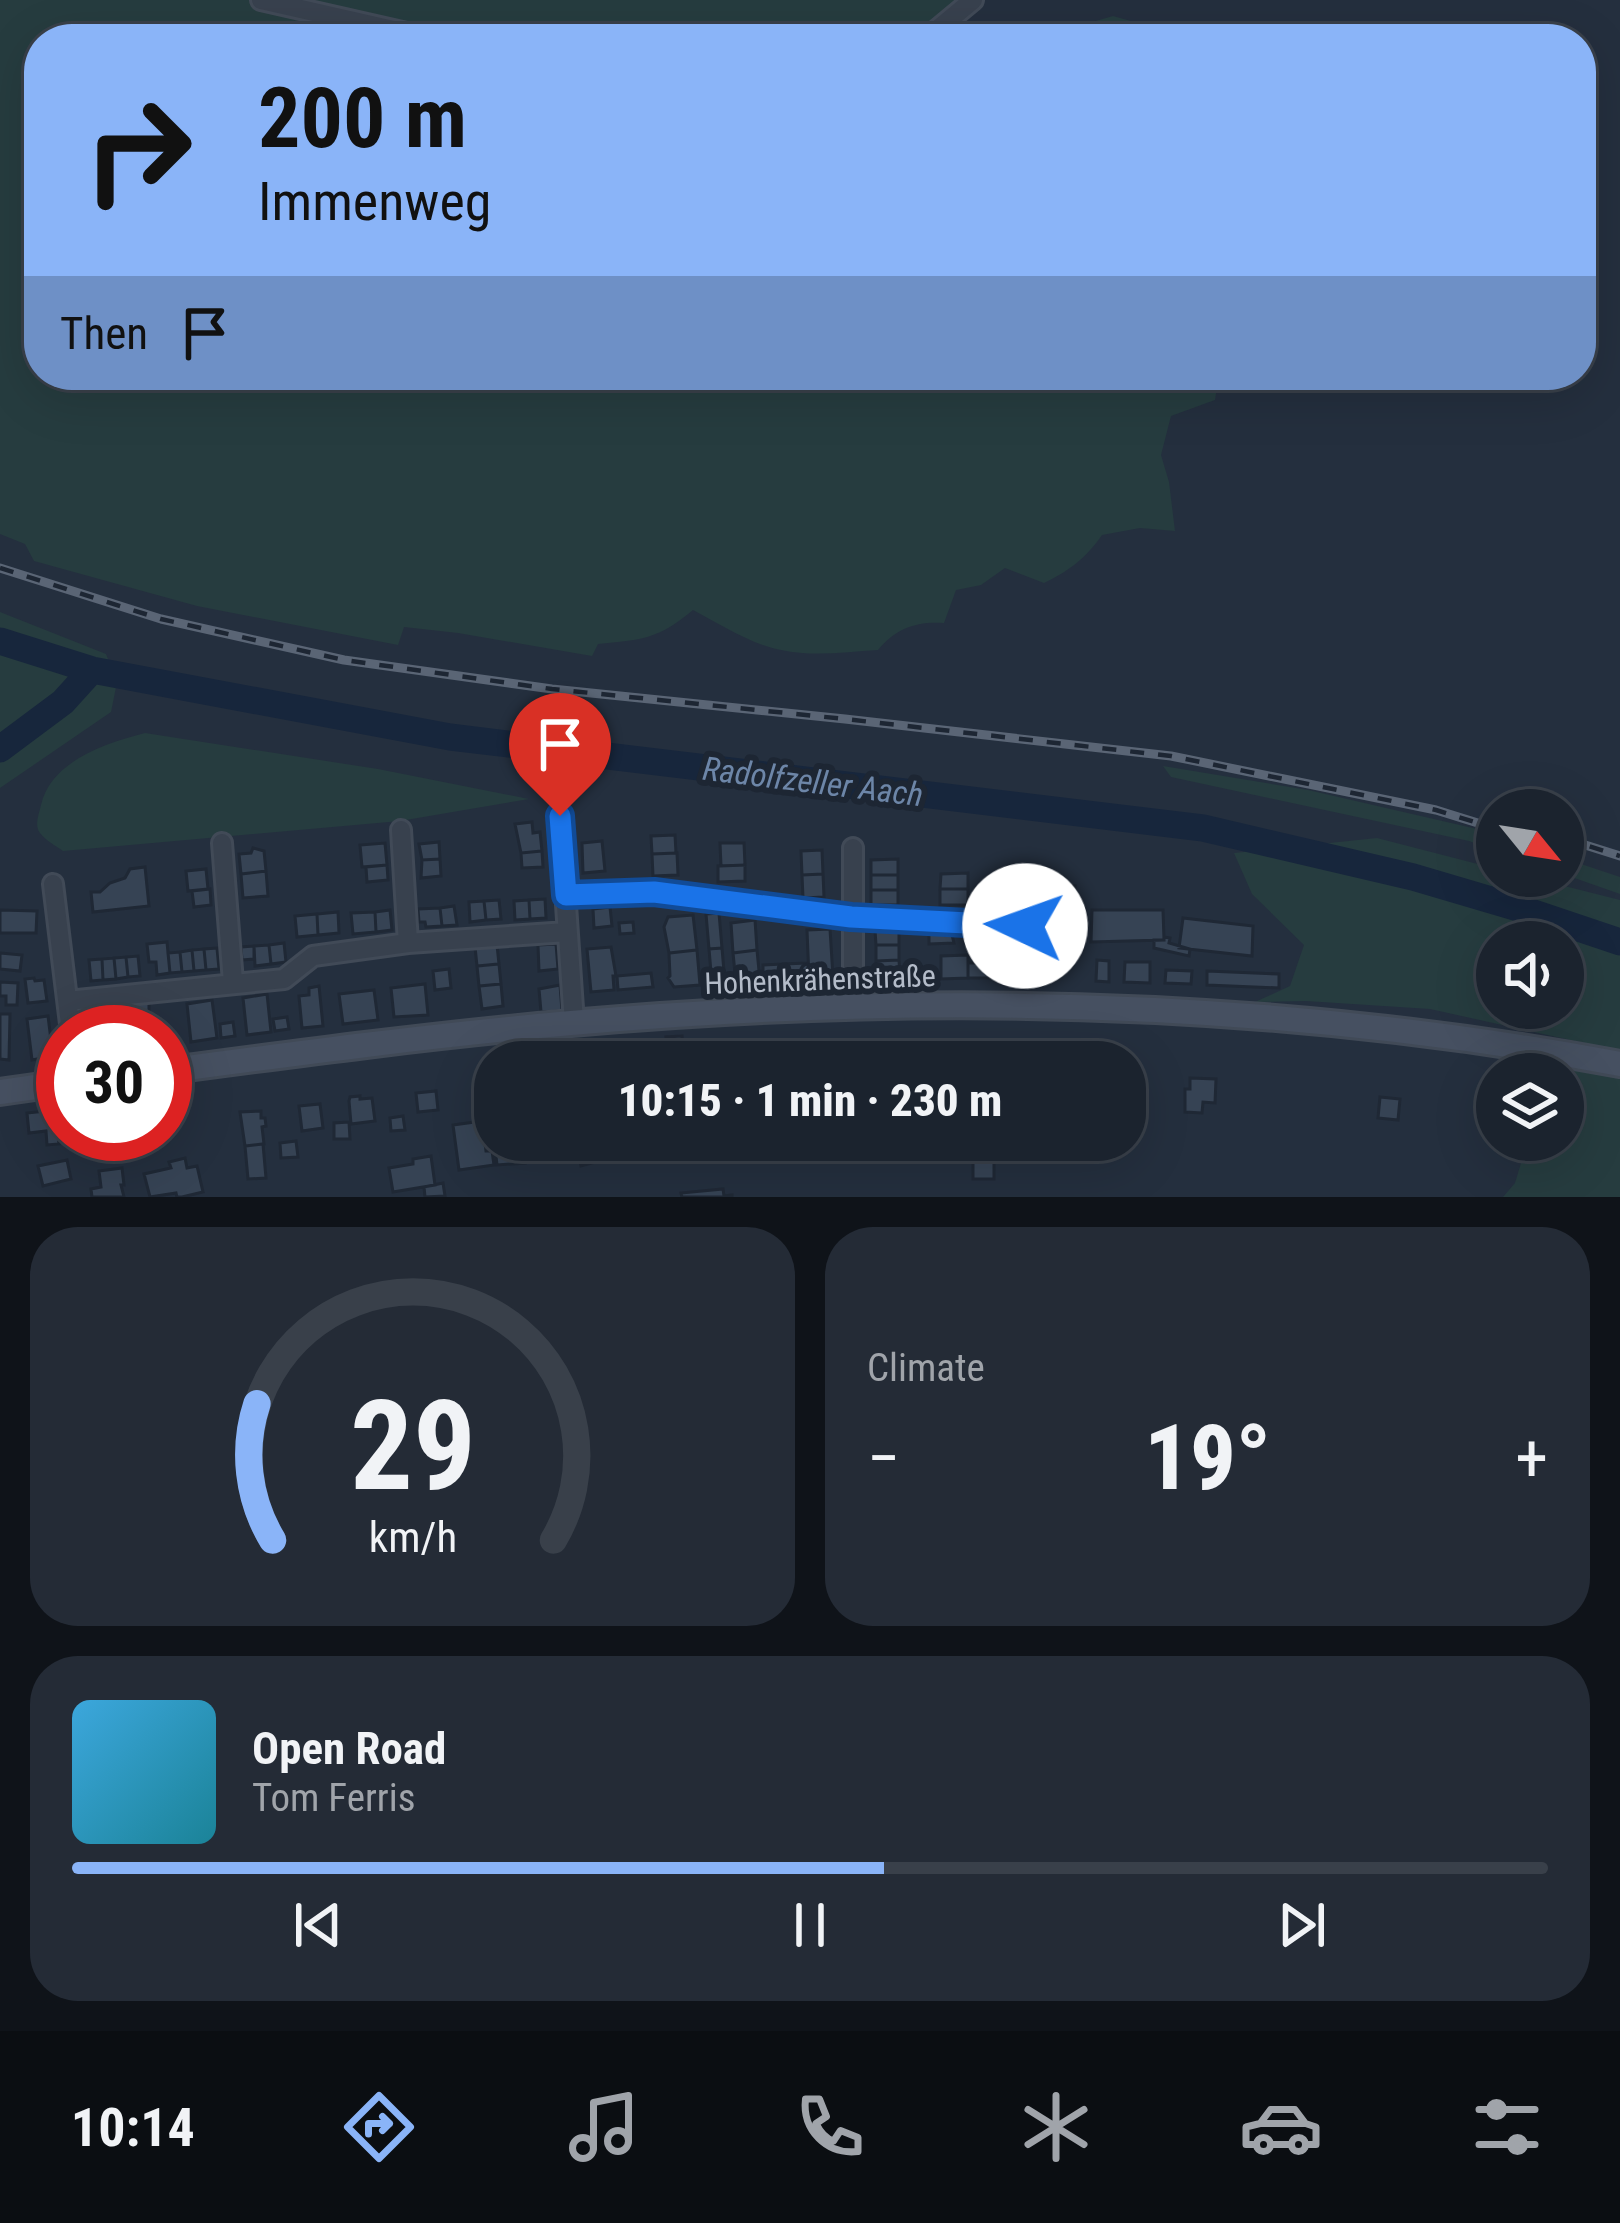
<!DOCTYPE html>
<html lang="en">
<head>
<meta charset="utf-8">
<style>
  :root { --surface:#1b232e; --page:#242b36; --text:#f1f3f6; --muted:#a0a4aa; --line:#39404a; --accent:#8ab4f8 }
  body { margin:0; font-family:"Roboto Condensed",sans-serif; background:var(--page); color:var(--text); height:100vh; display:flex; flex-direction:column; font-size:45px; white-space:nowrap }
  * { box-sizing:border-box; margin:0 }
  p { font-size:39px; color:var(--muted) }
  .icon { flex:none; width:66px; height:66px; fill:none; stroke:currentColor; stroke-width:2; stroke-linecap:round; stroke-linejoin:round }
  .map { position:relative; height:1197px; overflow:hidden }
  .details { display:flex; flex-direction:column; gap:30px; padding:30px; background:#0f1319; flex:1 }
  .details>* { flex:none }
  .banner { position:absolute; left:24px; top:24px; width:1572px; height:366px; border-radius:48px; box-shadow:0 12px 48px #0002,0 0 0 3px var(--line); background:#8ab4f8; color:#111; overflow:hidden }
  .needle { width:78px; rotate:120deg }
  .fabs { position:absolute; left:1476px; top:789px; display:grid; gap:24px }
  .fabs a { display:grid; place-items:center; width:108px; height:108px; border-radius:50%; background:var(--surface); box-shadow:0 12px 48px #0002,0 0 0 3px var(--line); font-size:60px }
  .speed { position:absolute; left:36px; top:1005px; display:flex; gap:24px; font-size:60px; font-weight:700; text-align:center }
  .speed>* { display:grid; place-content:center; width:156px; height:156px; border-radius:50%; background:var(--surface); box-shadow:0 12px 48px #0002,0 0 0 3px var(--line); line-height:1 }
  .speed .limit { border:18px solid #d22; background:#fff; color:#111 }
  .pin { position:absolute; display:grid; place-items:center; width:102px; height:102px; color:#fff; margin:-123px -51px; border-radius:50% 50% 50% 0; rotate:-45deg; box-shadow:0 0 12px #0007 }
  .pin .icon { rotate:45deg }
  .me { position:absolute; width:132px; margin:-66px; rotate:273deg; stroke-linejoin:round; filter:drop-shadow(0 0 9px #0008) }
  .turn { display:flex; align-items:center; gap:42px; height:252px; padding:0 36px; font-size:54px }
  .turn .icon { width:156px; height:156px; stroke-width:2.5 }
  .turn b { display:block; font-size:84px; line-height:102px }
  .then { display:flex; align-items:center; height:114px; padding:0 36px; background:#0003; gap:24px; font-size:45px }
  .big { font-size:90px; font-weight:800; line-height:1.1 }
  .details .widget { flex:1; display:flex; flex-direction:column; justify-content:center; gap:18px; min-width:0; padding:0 42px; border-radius:48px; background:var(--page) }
  .details .dial { align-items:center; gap:0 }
  .dial svg { height:312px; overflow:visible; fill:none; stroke:var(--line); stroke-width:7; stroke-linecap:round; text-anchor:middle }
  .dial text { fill:var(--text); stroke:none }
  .song { display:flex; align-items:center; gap:36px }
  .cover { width:144px; height:144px; border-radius:18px; background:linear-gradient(135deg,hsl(200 70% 55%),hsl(190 70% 35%)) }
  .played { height:12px; border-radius:6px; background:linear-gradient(90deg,var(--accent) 55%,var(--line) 55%) }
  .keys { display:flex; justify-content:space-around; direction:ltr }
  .heat { display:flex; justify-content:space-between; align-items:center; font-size:66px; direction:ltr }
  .details .tiles { flex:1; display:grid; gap:30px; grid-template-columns:1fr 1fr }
  .widget:last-child { grid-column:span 2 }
  .trip { position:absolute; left:474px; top:1041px; width:672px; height:120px; border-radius:48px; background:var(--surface); box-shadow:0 12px 48px #0002,0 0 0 3px var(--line); font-weight:800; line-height:120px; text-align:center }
  .dock { display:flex; height:192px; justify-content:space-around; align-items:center; background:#0b0e12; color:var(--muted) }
  .dock .icon { width:84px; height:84px }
  .dock .current { color:var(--accent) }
  .dock b { font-size:54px; color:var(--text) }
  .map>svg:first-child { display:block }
  .green { fill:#263c3f; fill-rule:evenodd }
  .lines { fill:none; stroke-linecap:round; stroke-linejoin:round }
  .river { stroke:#17263c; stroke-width:27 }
  .building { fill:#364354; stroke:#1f2835; stroke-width:3 }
  .street-casing { stroke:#414a57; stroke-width:24 }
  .secondary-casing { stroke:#414a57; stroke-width:30 }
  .street { stroke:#38414e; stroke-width:18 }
  .secondary { stroke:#465061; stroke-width:24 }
  .rail-casing { stroke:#5a6575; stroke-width:9 }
  .rail { stroke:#1d2633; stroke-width:4.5; stroke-dasharray:14; stroke-linecap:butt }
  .route-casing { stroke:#114b97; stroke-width:30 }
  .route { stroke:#1a73e8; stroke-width:21 }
  .labels { text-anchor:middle; stroke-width:12; stroke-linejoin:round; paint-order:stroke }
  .street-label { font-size:30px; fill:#b4bcc9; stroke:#1d2633 }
  .water-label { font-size:33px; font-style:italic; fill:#6d86a8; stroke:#1d2633 }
</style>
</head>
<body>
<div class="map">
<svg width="1620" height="1197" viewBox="0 0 1620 1197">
  <rect width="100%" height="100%" fill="#242f3e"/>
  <path class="green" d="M0 0H973L933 39H39V375H1219L1215 400 1171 416 1161 455 1169 482 1175 531 1140 528 1102 535C1086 558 1069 571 1044 583L1005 568 981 585 956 590 944 623C917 621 896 628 878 650 846 652 813 657 781 650 750 644 720 624 693 610 659 639 641 640 598 644L592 656 458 633 404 627 398 645 197 606 34 561 25 544 0 534Z
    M1113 16 1177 34 1178 39H1068L1075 27Z
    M0 612 106 654 117 682 111 712 0 788Z
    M145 733 378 769 529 799 400 821 63 851C56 846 45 840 40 833 34 825 39 814 41 805 51 761 106 743 145 733Z
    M1163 766 1308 790 1477 829 1497 835V851L1469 841 1171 777Z
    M1377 838 1497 869V876H1525L1620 900V1051L1430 1009 1306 1001 1255 1002 1290 986 1304 945 1252 894 1234 853ZM1497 942H1563V1008H1497Z
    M1563 858 1620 877V894L1563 874Z
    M1555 1056 1620 1071V1197H1503L1515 1183 1528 1140H1563V1074H1549Z"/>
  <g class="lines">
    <path class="river" d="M0 641 92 670 450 737 1203 828 1413 877 1525 910 1620 942
      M0 749 63 702 92 670"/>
  </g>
  <path class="building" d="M532 822 533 833 540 832 542 851 521 853 515 824Z
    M675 835 676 853 652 854 651 836Z
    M602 841 605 871 583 873 582 843Z
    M439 842 440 859 422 860 419 844Z
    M385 843 387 865 362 867 360 845Z
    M720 843H744L745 865 721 866Z
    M253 848 264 851 266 871 241 874 239 854 251 853Z
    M822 850 823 874 802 875 801 851Z
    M542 851 543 867 522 868 521 853Z
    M677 853 678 875 653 876 652 854Z
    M440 859 441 876 421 878 422 860Z
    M898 859V875H871V860Z
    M387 865 388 880 367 882 366 867Z
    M745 865V881L718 882V866Z
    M145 867 149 906 93 912 91 892H100L110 883 125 878 130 869Z
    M206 869 208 889 188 891 186 871Z
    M266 871 268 896 243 898 241 874Z
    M968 873V889H940L941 874Z
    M823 874 824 897 803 898 802 875Z
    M871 875H898V890H871Z
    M1030 877 1031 892H1003L1002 878Z
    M1061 885 1075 886 1073 901 1059 899Z
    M210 889 211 905 194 907 192 891Z
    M940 889H968V905H940Z
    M871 890H898V905H871Z
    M1038 891V905L1010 906 1009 892Z
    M545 899 546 918 530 919 529 900Z
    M499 900 501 919 486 920 484 901Z
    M529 900 530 919 515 920 514 901Z
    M484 901 486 920 470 922 469 902Z
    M454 906 457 925 442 926 440 908Z
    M610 907 612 926 594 928 593 909Z
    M440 908 442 926 426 927 425 922H419L418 909Z
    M0 910 37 911 36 933H0Z
    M390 910 392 930 376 932 375 912Z
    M1092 910H1163L1164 940 1091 942Z
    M338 912 339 933 318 935 317 914Z
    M375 912 376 932 353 934 351 913Z
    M719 913 722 948 709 949 706 914Z
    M317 914 318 935 297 937 295 916Z
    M693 915 697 950 669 953 664 927 668 917Z
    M1183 918 1253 926 1252 956 1179 948Z
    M755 920 757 950 733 953 731 923Z
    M633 922 634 933 620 934 619 923Z
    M830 929 833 977 809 978 807 930Z
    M875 930H899V945H876Z
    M951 931 954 943 929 944V932Z
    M1014 934H1037V950H1014Z
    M1164 937 1170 938 1169 943 1190 949 1189 956 1154 948V940H1164Z
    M167 942 170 973 157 975 156 962H149L147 944Z
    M284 943 286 962 271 964 269 945Z
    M556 944 558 969 539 971 538 945Z
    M269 945 271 964 255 966 254 946Z
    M497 945 499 964 477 966 475 947Z
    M876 945H899V960L876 961Z
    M254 946V959L242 960 241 947Z
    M611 947 616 976H613L614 990 591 992 587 949Z
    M217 948 219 969 206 970 204 949Z
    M722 948 725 983 712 984 709 949Z
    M204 949 206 970 194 971 192 950Z
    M192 950 194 971 182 972 180 952Z
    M697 950 700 985 674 987 668 978 670 976 669 953Z
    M757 950 760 981 736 983 733 953Z
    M1014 950H1037V965H1015Z
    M180 952 182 972 170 973 168 953Z
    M0 953 22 955 20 971 0 969Z
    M968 955V978L941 979V956Z
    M138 956 140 976 128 977 126 957Z
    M126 957 128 977 116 979 114 958Z
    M114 958 116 979 103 980 102 959Z
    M102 959 103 980 91 981 89 960Z
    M899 960 900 976H876V961Z
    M1097 960 1109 961V982L1096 981Z
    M1125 962H1150V983L1124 982Z
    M808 963 809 977 784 978 783 964Z
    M968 963H990V978H968Z
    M499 964 501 984 479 986 477 966Z
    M783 964 784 978 763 979V965Z
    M1015 965H1037L1038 980H1015Z
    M449 969 451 988 435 990 433 971Z
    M1166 970 1192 971 1191 984 1165 983Z
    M1207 971 1279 974V988L1207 985Z
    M651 973 653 987 618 990 617 976Z
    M34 978 35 981 44 980 47 1001 28 1003 25 979Z
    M0 982 18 983 17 1005H6V996H0Z
    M425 984 428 1015 394 1017 391 988Z
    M501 984 503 1006 482 1009 479 986Z
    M560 985 562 1011 541 1012 539 989Z
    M319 986 323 1026 302 1028 299 996 309 995V988Z
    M374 990 378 1020 343 1024 339 994Z
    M267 994 271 1032 247 1035 243 998Z
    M212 1000 217 1038 191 1042 187 1004Z
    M149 1002V1014H140L141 1026 136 1027 135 1018 104 1021 105 1031 90 1032 88 1007Z
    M0 1014H10L9 1060 0 1059Z
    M48 1016 53 1056 32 1060 27 1019Z
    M287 1017 289 1029 275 1031 273 1019Z
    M135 1018 137 1032H105L104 1021Z
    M233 1022 235 1036 221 1038 220 1024Z
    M682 1036 683 1045 667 1046 666 1037Z
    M1190 1078 1216 1079 1215 1103 1203 1102 1202 1113 1185 1112V1089H1190Z
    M436 1091 438 1110 418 1112 416 1093Z
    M360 1096V1099L372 1098 375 1121 351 1124 349 1101 350 1097Z
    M1380 1097 1400 1099 1398 1120 1378 1118Z
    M320 1104 323 1128 302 1131 299 1106Z
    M55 1110 59 1144 47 1145 46 1131 29 1133 27 1113Z
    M261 1111V1118H265L266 1126 262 1127 264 1144 245 1146 240 1112Z
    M403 1116 405 1130 391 1131 390 1118Z
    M482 1121 486 1151H492L494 1165 459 1170 453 1125Z
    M349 1122 350 1139H334V1123Z
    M72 1134H111L112 1143 73 1146Z
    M494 1138 495 1140H522L525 1163 497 1165Z
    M548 1140H590L591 1144 549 1151Z
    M296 1141 298 1157 281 1158 280 1143Z
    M263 1144 266 1178 248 1179 245 1146Z
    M601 1152 603 1160 581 1166 579 1157Z
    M431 1156 435 1185 393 1192 389 1168 413 1164V1159Z
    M185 1158 187 1168 197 1166 203 1192 182 1197H177L176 1193 150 1197 144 1174 171 1168 169 1162Z
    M973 1158H994V1179H973Z
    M67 1160 71 1179 43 1186 38 1166Z
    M122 1168 124 1185H121L124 1197H92L91 1189 101 1187 99 1171Z
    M443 1183 445 1196 425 1197 424 1187Z
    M723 1189 724 1196 732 1195V1197H682L681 1193Z"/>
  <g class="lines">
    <g class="street-casing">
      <path id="street" d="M261 0 433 39
        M926 39 973 0
        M560 816 574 1023
        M401 830 408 943
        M222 843 233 982
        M853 848V1007
        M53 884 71 1032
        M566 895 654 892 851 917 1069 928
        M68 1001 284 979 313 956 408 943 567 932"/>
    </g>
    <g class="secondary-casing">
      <path id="secondary" d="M165 1071C300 1053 435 1035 571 1023 921 992 1274 999 1620 1064
        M0 1092 63 1083"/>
    </g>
    <use href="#street" class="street"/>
    <use href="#secondary" class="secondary"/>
    <g class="rail-casing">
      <path id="rail" d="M0 568 161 619 344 660 552 689 845 719 1171 756 1436 810 1497 829
        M1563 838 1620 856"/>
    </g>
    <use href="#rail" class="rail"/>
  </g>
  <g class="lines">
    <g class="route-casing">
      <path id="route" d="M560 816 566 895 654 892 851 917 1025 926"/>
    </g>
    <use href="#route" class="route"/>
  </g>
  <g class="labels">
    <g class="street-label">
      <text transform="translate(820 980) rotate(-2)" y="10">Hohenkrähenstraße</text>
    </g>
    <g class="water-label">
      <text transform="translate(813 781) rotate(7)" y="12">Radolfzeller Aach</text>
    </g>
  </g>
</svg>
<div class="fabs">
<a><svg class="needle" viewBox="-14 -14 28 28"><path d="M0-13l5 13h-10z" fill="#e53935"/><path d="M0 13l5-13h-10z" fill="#a0a4aa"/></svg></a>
<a><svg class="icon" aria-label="sound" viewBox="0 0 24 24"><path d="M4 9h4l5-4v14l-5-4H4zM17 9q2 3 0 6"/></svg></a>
<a><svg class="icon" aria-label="layers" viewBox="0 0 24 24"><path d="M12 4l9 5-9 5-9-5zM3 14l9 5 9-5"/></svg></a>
</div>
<div class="speed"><div class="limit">30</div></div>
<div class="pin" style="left:560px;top:816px;background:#d93025"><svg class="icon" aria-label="arrive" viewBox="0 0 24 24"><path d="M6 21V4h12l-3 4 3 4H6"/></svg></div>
<svg class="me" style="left:1025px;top:926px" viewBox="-20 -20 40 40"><circle r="19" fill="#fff"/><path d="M0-13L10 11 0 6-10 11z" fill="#1a73e8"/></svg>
<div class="trip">10:15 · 1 min · 230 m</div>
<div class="banner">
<div class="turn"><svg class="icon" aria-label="right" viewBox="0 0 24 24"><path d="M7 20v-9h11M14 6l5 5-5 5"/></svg><div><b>200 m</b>Immenweg</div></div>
<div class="then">Then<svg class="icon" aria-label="arrive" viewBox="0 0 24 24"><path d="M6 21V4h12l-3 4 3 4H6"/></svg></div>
</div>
</div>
<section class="details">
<div class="tiles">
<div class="widget dial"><svg viewBox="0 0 100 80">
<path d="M14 69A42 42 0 1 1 86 69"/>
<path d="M14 69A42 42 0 0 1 10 34" stroke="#8ab4f8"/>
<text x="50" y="56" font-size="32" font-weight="700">29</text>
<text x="50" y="72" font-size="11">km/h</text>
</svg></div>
<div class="widget"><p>Climate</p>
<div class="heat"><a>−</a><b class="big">19°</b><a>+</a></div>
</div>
<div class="widget">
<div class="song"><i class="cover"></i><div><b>Open Road</b><p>Tom Ferris</p></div></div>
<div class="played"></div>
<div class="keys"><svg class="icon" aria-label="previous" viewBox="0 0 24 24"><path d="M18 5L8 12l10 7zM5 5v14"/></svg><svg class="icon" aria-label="pause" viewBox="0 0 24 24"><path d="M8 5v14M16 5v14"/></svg><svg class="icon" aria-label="next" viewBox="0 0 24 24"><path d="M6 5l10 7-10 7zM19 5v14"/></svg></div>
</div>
</div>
</section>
<nav class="dock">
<b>10:14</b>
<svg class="icon current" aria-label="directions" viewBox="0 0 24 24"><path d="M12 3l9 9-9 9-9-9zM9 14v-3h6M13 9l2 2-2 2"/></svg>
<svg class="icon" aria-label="music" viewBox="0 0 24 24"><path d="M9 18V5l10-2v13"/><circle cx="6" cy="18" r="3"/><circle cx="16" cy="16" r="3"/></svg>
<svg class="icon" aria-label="phone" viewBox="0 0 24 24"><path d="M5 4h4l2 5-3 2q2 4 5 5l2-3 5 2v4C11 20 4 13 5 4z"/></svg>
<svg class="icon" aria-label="climate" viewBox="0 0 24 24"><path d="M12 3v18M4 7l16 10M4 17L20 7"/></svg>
<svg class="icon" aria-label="car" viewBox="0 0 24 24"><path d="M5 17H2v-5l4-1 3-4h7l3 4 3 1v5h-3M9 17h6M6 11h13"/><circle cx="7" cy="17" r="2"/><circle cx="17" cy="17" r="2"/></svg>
<svg class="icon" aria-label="filters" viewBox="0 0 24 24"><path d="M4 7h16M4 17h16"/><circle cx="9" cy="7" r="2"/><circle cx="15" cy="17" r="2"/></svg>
</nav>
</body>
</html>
